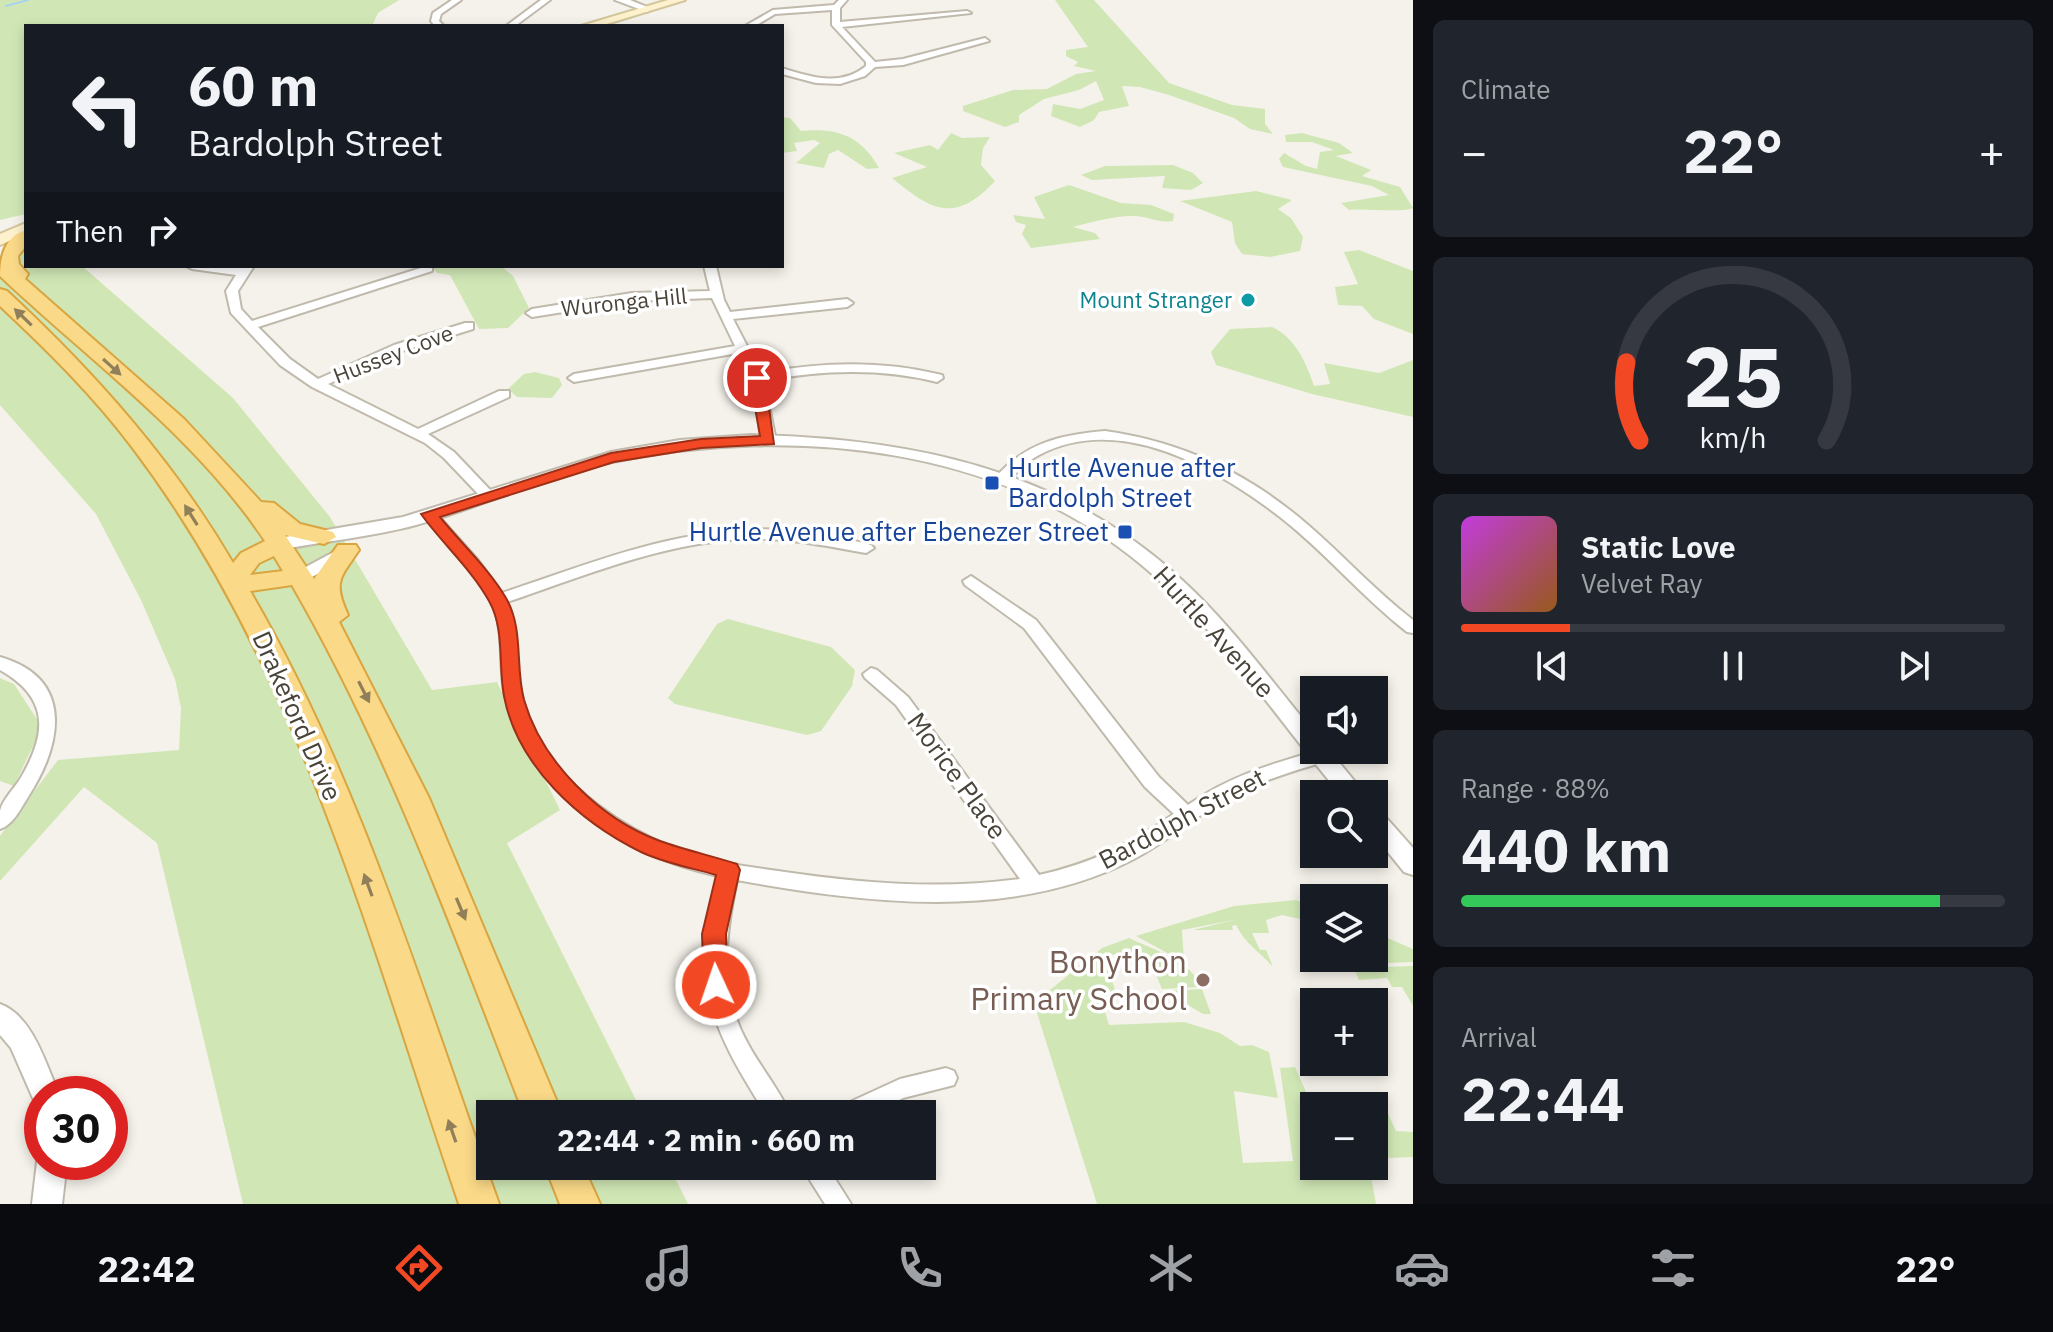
<!DOCTYPE html>
<html lang="en">
<head>
<meta charset="utf-8">
<style>
  :root { --surface:#171b24; --page:#20242c; --text:#f1f3f6; --muted:#9ea1a6; --line:#363941; --accent:#f34824 }
  body { margin:0; font-family:"IBM Plex Sans",sans-serif; background:var(--page); color:var(--text); height:100vh; display:flex; flex-direction:column; font-size:30px; white-space:nowrap }
  * { box-sizing:border-box; margin:0 }
  p { font-size:26px; color:var(--muted) }
  .icon { flex:none; width:44px; height:44px; fill:none; stroke:currentColor; stroke-width:2; stroke-linecap:round; stroke-linejoin:round }
  .map { position:relative; flex:1; overflow:hidden }
  .details { display:flex; flex-direction:column; gap:20px; padding:20px; background:#0d0f14; width:640px }
  .details>* { flex:none }
  .hud { position:absolute; left:24px; top:24px; width:760px; height:244px; border-radius:0px; box-shadow:0 4px 12px #0003; background:#171b24; color:var(--text); overflow:hidden }
  .fabs { position:absolute; left:1300px; top:676px; display:grid; gap:16px }
  .fabs a { display:grid; place-items:center; width:88px; height:88px; border-radius:0px; background:var(--surface); box-shadow:0 4px 12px #0003; font-size:40px }
  .speed { position:absolute; left:24px; top:1076px; display:flex; gap:16px; font-size:40px; font-weight:700; text-align:center }
  .speed>* { display:grid; place-content:center; width:104px; height:104px; border-radius:50%; background:var(--surface); box-shadow:0 4px 12px #0003; line-height:1 }
  .speed .limit { border:12px solid #d22; background:#fff; color:#111 }
  .pin { position:absolute; display:grid; place-items:center; width:68px; height:68px; color:#fff; margin:-34px; border:4px solid #fff; border-radius:50%; box-shadow:0 2px 8px #0007 }
  .me { position:absolute; width:88px; margin:-44px; rotate:357deg; stroke-linejoin:round; filter:drop-shadow(0 0 6px #0008) }
  .turn { display:flex; align-items:center; gap:28px; height:168px; padding:0 32px; font-size:36px }
  .turn .icon { width:104px; height:104px; stroke-width:2.5 }
  .turn b { display:block; font-size:56px; line-height:68px }
  .then { display:flex; align-items:center; height:76px; padding:0 32px; background:#0003; gap:16px; font-size:30px }
  .big { font-size:60px; font-weight:700; line-height:1.1 }
  .details .card { flex:1; display:flex; flex-direction:column; justify-content:center; gap:12px; min-width:0; padding:0 28px; border-radius:12px; background:var(--page) }
  .details .dial { align-items:center; gap:0 }
  .dial svg { height:208px; overflow:visible; fill:none; stroke:var(--line); stroke-width:7; stroke-linecap:round; text-anchor:middle }
  .dial text { fill:var(--text); stroke:none }
  .song { display:flex; align-items:center; gap:24px }
  .cover { width:96px; height:96px; border-radius:12px; background:linear-gradient(135deg,hsl(290 70% 55%),hsl(30 70% 35%)) }
  .played { height:8px; border-radius:4px; background:linear-gradient(90deg,var(--accent) 20%,var(--line) 20%) }
  .keys { display:flex; justify-content:space-around; direction:ltr }
  .heat { display:flex; justify-content:space-between; align-items:center; font-size:44px; direction:ltr }
  .charge { height:12px; border-radius:6px; background:linear-gradient(90deg,#34c759 88%,var(--line) 0) }
  .trip { position:absolute; left:476px; top:1100px; width:460px; height:80px; border-radius:0px; background:var(--surface); box-shadow:0 4px 12px #0003; font-weight:700; line-height:80px; text-align:center }
  .dock { display:flex; height:128px; justify-content:space-around; align-items:center; background:#090b0e; color:var(--muted) }
  .dock .icon { width:56px; height:56px }
  .dock .on { color:var(--accent) }
  .dock b { font-size:36px; color:var(--text) }
  main { display:flex; flex:1; min-height:0 }
  .map>svg:first-child { display:block }
  .green { fill:#d0e7b5 }
  .lines { fill:none; stroke-linecap:round; stroke-linejoin:round }
  .stream { stroke:#aad1ef; stroke-width:2 }
  .minor-casing { stroke:#c0baad; stroke-width:4 }
  .tertiary-casing { stroke:#c0baad; stroke-width:4 }
  .secondary-casing { stroke:#d3c69c; stroke-width:4 }
  .trunk-casing { stroke:#d9a541; stroke-width:4 }
  .minor { fill:#fff; fill-rule:evenodd }
  .tertiary { fill:#fff; fill-rule:evenodd }
  .secondary { fill:#fdf2cd; fill-rule:evenodd }
  .trunk { fill:#fad988; fill-rule:evenodd }
  .oneway { fill:#907f59 }
  .route { fill:#f34824; stroke:#9e2f17; stroke-width:2 }
  .culture-dot { fill:#0f9aa8; stroke:#fff; stroke-width:3 }
  .transit-dot { fill:#1a4fb4; stroke:#fff; stroke-width:3 }
  .education-dot { fill:#8d6e63; stroke:#fff; stroke-width:3 }
  .labels { text-anchor:middle; stroke-width:7; stroke-linejoin:round; paint-order:stroke }
  .far-culture-label { font-size:22px; fill:#0d838f; stroke:#fff; text-anchor:end }
  .far-street-label { font-size:22px; fill:#494339; stroke:#fff }
  .transit-label { font-size:26px; fill:#164399; stroke:#fff; text-anchor:start }
  .street-label { font-size:26px; fill:#494339; stroke:#fff }
  .near-education-label { font-size:32px; fill:#785e54; stroke:#fff; text-anchor:end }
</style>
</head>
<body>
<main>
<div class="map">
<svg width="1413" height="1204" viewBox="0 0 1413 1204">
  <rect width="100%" height="100%" fill="#f5f2eb"/>
  <path class="green" d="M0 0H399L378 13 372 26H26V214L0 220Z
    M1055 0H1094L1169 83 1232 105 1265 109V124L1273 134 1250 129 1234 118 1169 95 1140 87 1122 86 1129 106 1099 112 1094 120 1080 127 1051 116 1053 104 1080 109 1104 100 1096 81 1079 90 1044 99 1019 115V122L1005 127 963 111V106L1013 90 1047 89 1076 74 1096 71 1074 66 1078 62 1066 56V50L1088 47Z
    M782 117 790 118 801 131C837 128 860 135 879 168L867 169 838 150 829 154 824 168 796 163 820 143 814 140 794 143 797 151 782 153Z
    M951 133 962 138 990 137 983 148 981 165 995 181C955 224 932 211 892 178L927 167 894 153 930 145 938 150Z
    M1302 133 1339 143 1353 153 1336 156 1371 170 1362 176 1400 187 1413 208C1404 213 1365 208 1349 210L1341 203 1389 195 1372 186 1283 167 1279 159 1284 153 1306 166 1317 169 1320 152 1334 150 1312 142H1286L1285 135Z
    M1173 165 1193 173 1203 183 1191 190 1162 188 1165 176 1092 180 1081 175 1105 166Z
    M1069 185 1121 203 1151 205 1174 214 1173 221C1160 223 1155 219 1143 217 1123 213 1092 222 1073 227L1095 233 1100 239 1031 248 1022 234 1026 225 1016 222 1013 215 1045 219 1034 197Z
    M1256 191 1292 200 1278 209 1291 218 1303 237 1300 251 1270 257 1242 254 1235 243 1232 222 1180 201Z
    M1359 250 1413 271V334L1374 319 1362 306 1338 305 1335 287 1358 284 1344 252Z
    M26 251V266H82L233 398 330 517 432 690 497 682 560 810 507 843 643 1114H490V1166H669L688 1204H243L157 843 84 787 0 881V836L58 760 179 750 181 708 175 679 141 600 96 514 0 405V260Z
    M431 266H501L513 276 529 308 508 328 479 329 450 275 437 273Z
    M1272 327C1295 337 1307 364 1314 386L1330 384 1324 363 1379 373 1413 360V417L1312 394 1216 365 1211 352 1230 329Z
    M535 372 559 378 562 385 552 398 517 397 508 389 524 374Z
    M728 619 831 647 855 670 852 686 821 731 807 735 675 704 668 698 717 624Z
    M0 678 14 684 42 727 14 786 0 781Z
    M1296 900 1314 907V931H1309L1300 919 1282 915 1266 920 1269 933H1252L1260 950H1266L1273 967C1259 951 1246 945 1236 925L1232 926 1233 930H1193L1234 920 1182 930 1184 962 1136 936 1234 906Z
    M1374 932 1413 949V962L1340 965 1342 958H1374Z
    M1129 938C1154 950 1191 960 1201 987L1162 989 1147 953 1104 955 1116 993 1100 995 1109 1025 1184 1022 1220 1033 1240 1046 1252 1045 1269 1052 1278 1098 1234 1091 1243 1163 1293 1161 1280 1068 1295 1067 1314 1110V1166H1369L1376 1204H1097L1032 997 1045 994 1102 948Z
    M1413 966V1006L1402 987H1392L1387 978 1359 980 1354 968Z
    M1202 989 1211 1014H1203L1164 991Z
    M1382 1101 1396 1131 1413 1132V1157L1389 1158 1387 1154H1377L1374 1106H1366V1102Z"/>
  <g class="lines">
    <path class="stream" d="M6 6 28 0"/>
    <g class="minor-casing">
      <path id="minor" d="M452 0H461L441 14 439 21 444 26H435L431 21 433 13Z
        M541 0H550L515 26H506Z
        M839 0H847L840 8V22L967 11 971 13 842 27 875 62 903 59 985 38 989 41 903 65 875 67 865 76 840 84 816 83 782 74V68C810 77 841 87 866 66V62L832 25V10L775 14 755 26H745L773 10 834 5Z
        M186 266 241 268 242 266H254L238 291 241 309 252 321 424 267H432V271L258 327 290 359 318 379 394 345 465 323H473V329L402 351 328 384 418 429 499 391H509V397L428 434 454 452 492 492 494 495 492 498H482L444 458 425 443 312 387 280 365 231 313 226 291 236 275 192 269Z
        M704 266H716L724 300 730 312 847 299 853 303 847 307 733 319 761 373C823 362 881 360 942 375L943 378 937 382C879 368 823 370 764 381L776 441 769 445 762 441 751 378 738 353 574 382 568 378 574 374 735 346 712 298 632 301 532 317 526 313 532 309 632 293 710 291Z
        M1105 431C1183 442 1248 473 1308 525 1344 556 1375 591 1413 620V633L1407 632C1362 597 1325 552 1280 517 1217 468 1119 412 1039 455 1027 461 1016 473 1006 482H996L994 479C1025 443 1059 435 1105 431Z
        M429 510 434 511 477 559 502 593C580 567 660 534 744 530 785 527 831 535 871 545L874 548 866 553C826 546 785 537 744 539 662 543 584 576 507 602 517 624 515 644 517 668 520 693 528 720 541 743 569 790 621 827 672 847 705 861 742 866 778 871 859 883 938 890 1020 879L896 705 865 678 863 674 871 668 877 670 908 697 1039 875C1090 864 1132 844 1174 814L1145 787 1024 628 965 585 963 581 971 576 1036 620 1159 777 1188 805C1229 776 1272 764 1319 750L1327 751 1330 756 1327 761C1279 775 1241 787 1198 817L1196 822 1188 824C1170 837 1152 850 1132 860 1011 922 865 903 737 880 725 937 718 991 748 1044 761 1068 779 1089 790 1114H766C707 1021 693 986 718 876 625 856 528 794 505 696 498 666 505 634 493 606 477 570 445 545 422 514Z
        M0 657C76 679 61 746 28 797 21 808 13 825 0 829 0 823 0 816 0 811 2 800 14 789 20 779 47 734 50 698 0 670Z
        M946 1068 954 1071 957 1078 954 1085 903 1098 871 1114H836L839 1107 900 1079Z
        M801 1166H827L851 1204H825Z"/>
    </g>
    <g class="tertiary-casing">
      <path id="tertiary" d="M615 0H630L652 9 647 12Z
        M751 435C910 438 1063 469 1183 581 1232 626 1271 681 1314 732V750H1329L1365 794H1340C1278 720 1224 637 1151 573 1007 446 794 424 612 462 545 476 482 507 416 525 371 537 325 541 279 550L269 544 279 538 403 517 611 452 680 440Z
        M345 546 352 548 355 552 352 556 306 580 299 582 289 576Z
        M1374 810 1382 813 1413 848V875L1404 872 1374 835Z
        M0 1004C33 1016 46 1065 59 1094H42V1106L35 1103 11 1048 0 1035Z
        M42 1152V1162H67L62 1204H32L37 1162Z"/>
    </g>
    <g class="secondary-casing">
      <path id="secondary" d="M668 0H685L600 26H581Z
        M26 223V234L0 245V234Z"/>
    </g>
    <g class="trunk-casing">
      <path id="trunk" d="M26 230V246L18 256 19 264 28 274 25 279 184 419 261 502 274 503 300 524 333 532 336 537 324 544 285 535 314 579 338 545H356L359 550C341 577 332 581 348 615L339 622 429 798 562 1114H524C454 934 389 753 292 585L250 591C361 781 424 998 499 1204H459C371 945 300 668 132 447 93 395 47 350 0 306V289L7 291C95 373 172 459 233 563L241 553 265 541C195 436 91 362 0 276 0 257 5 236 26 230ZM274 556 283 571 250 575 259 563Z
        M545 1166H583L600 1204H560Z"/>
    </g>
    <use href="#minor" class="minor"/>
    <use href="#tertiary" class="tertiary"/>
    <use href="#secondary" class="secondary"/>
    <use href="#trunk" class="trunk"/>
  </g>
  <defs><path id="oneway-solid" d="M-6-.8H1V-3.2L6.5 0L1 3.2V.8H-6Z" transform="scale(2)"/></defs>
  <g class="oneway">
    <use href="#oneway-solid" transform="translate(23 317) rotate(-136)"/>
    <use href="#oneway-solid" transform="translate(112 367) rotate(42)"/>
    <use href="#oneway-solid" transform="translate(191 515) rotate(-122)"/>
    <use href="#oneway-solid" transform="translate(364 692) rotate(63)"/>
    <use href="#oneway-solid" transform="translate(368 885) rotate(-110)"/>
    <use href="#oneway-solid" transform="translate(461 909) rotate(67)"/>
    <use href="#oneway-solid" transform="translate(452 1131) rotate(-109)"/>
  </g>
  <path class="route" d="M757 373 765 378 774 444 701 448 614 462 440 517C461 543 489 569 506 598 524 629 515 666 524 700 542 762 600 819 660 841 685 850 712 856 737 864L740 870 726 934 728 985 724 992 716 995 707 992 704 985 702 934 716 875C692 868 664 863 641 852 580 822 517 766 504 696 498 665 505 629 489 601 472 570 442 543 421 514L611 453 701 439 760 436 750 378Z"/>
  <circle class="culture-dot" cx="1248" cy="300" r="8"/>
  <g class="transit-dot">
    <rect x="984" y="475" width="16" height="16" rx="4"/>
    <rect x="1117" y="524" width="16" height="16" rx="4"/>
  </g>
  <circle class="education-dot" cx="1203" cy="980" r="8"/>
  <g class="labels">
    <g class="far-culture-label">
      <text x="1232" y="308">Mount Stranger</text>
    </g>
    <g class="far-street-label">
      <text transform="translate(624 302) rotate(-6)" y="8">Wuronga Hill</text>
      <text transform="translate(393 354) rotate(-21)" y="8">Hussey Cove</text>
    </g>
    <g class="transit-label">
      <text x="1008" y="477">Hurtle Avenue after<tspan x="1008" dy="30">Bardolph Street</tspan></text>
      <text x="1109" y="541" text-anchor="end">Hurtle Avenue after Ebenezer Street</text>
    </g>
    <g class="street-label">
      <text transform="translate(1214 632) rotate(48)" y="9">Hurtle Avenue</text>
      <text transform="translate(297 716) rotate(66)" y="9">Drakeford Drive</text>
      <text transform="translate(957 776) rotate(54)" y="9">Morice Place</text>
      <text transform="translate(1182 819) rotate(-28)" y="9">Bardolph Street</text>
    </g>
    <g class="near-education-label">
      <text x="1187" y="973">Bonython<tspan x="1187" dy="37">Primary School</tspan></text>
    </g>
  </g>
</svg>
<div class="fabs">
<a><svg class="icon" aria-label="sound" viewBox="0 0 24 24"><path d="M4 9h4l5-4v14l-5-4H4zM17 9q2 3 0 6"/></svg></a>
<a><svg class="icon" aria-label="search" viewBox="0 0 24 24"><circle cx="10" cy="10" r="6"/><path d="M15 15l6 6"/></svg></a>
<a><svg class="icon" aria-label="layers" viewBox="0 0 24 24"><path d="M12 4l9 5-9 5-9-5zM3 14l9 5 9-5"/></svg></a>
<a>+</a>
<a>−</a>
</div>
<div class="speed"><div class="limit">30</div></div>
<div class="pin" style="left:757px;top:378px;background:#d93025"><svg class="icon" aria-label="arrive" viewBox="0 0 24 24"><path d="M6 21V4h12l-3 4 3 4H6"/></svg></div>
<svg class="me" style="left:716px;top:985px" viewBox="-20 -20 40 40"><circle r="17" fill="#f34824" stroke="#fff" stroke-width="3"/><path d="M0-11L8 9 0 5-8 9z" fill="#fff"/></svg>
<div class="trip">22:44 · 2 min · 660 m</div>
<div class="hud">
<div class="turn"><svg class="icon" aria-label="left" viewBox="0 0 24 24"><path d="M17 20v-9H6M10 6l-5 5 5 5"/></svg><div><b>60 m</b>Bardolph Street</div></div>
<div class="then">Then<svg class="icon" aria-label="right" viewBox="0 0 24 24"><path d="M7 20v-9h11M14 6l5 5-5 5"/></svg></div>
</div>
</div>
<section class="details">
<div class="card"><p>Climate</p>
<div class="heat"><a>−</a><b class="big">22°</b><a>+</a></div>
</div>
<div class="card dial"><svg viewBox="0 0 100 80">
<path d="M14 69A42 42 0 1 1 86 69"/>
<path d="M14 69A42 42 0 0 1 9 39" stroke="#f34824"/>
<text x="50" y="56" font-size="32" font-weight="700">25</text>
<text x="50" y="72" font-size="11">km/h</text>
</svg></div>
<div class="card">
<div class="song"><i class="cover"></i><div><b>Static Love</b><p>Velvet Ray</p></div></div>
<div class="played"></div>
<div class="keys"><svg class="icon" aria-label="previous" viewBox="0 0 24 24"><path d="M18 5L8 12l10 7zM5 5v14"/></svg><svg class="icon" aria-label="pause" viewBox="0 0 24 24"><path d="M8 5v14M16 5v14"/></svg><svg class="icon" aria-label="next" viewBox="0 0 24 24"><path d="M6 5l10 7-10 7zM19 5v14"/></svg></div>
</div>
<div class="card"><p>Range · 88%</p><b class="big">440 km</b><div class="charge"></div></div>
<div class="card"><p>Arrival</p><b class="big">22:44</b></div>
</section>
</main>
<nav class="dock">
<b>22:42</b>
<svg class="icon on" aria-label="directions" viewBox="0 0 24 24"><path d="M12 3l9 9-9 9-9-9zM9 14v-3h6M13 9l2 2-2 2"/></svg>
<svg class="icon" aria-label="music" viewBox="0 0 24 24"><path d="M9 18V5l10-2v13"/><circle cx="6" cy="18" r="3"/><circle cx="16" cy="16" r="3"/></svg>
<svg class="icon" aria-label="phone" viewBox="0 0 24 24"><path d="M5 4h4l2 5-3 2q2 4 5 5l2-3 5 2v4C11 20 4 13 5 4z"/></svg>
<svg class="icon" aria-label="climate" viewBox="0 0 24 24"><path d="M12 3v18M4 7l16 10M4 17L20 7"/></svg>
<svg class="icon" aria-label="car" viewBox="0 0 24 24"><path d="M5 17H2v-5l4-1 3-4h7l3 4 3 1v5h-3M9 17h6M6 11h13"/><circle cx="7" cy="17" r="2"/><circle cx="17" cy="17" r="2"/></svg>
<svg class="icon" aria-label="filters" viewBox="0 0 24 24"><path d="M4 7h16M4 17h16"/><circle cx="9" cy="7" r="2"/><circle cx="15" cy="17" r="2"/></svg>
<b>22°</b>
</nav>
</body>
</html>
